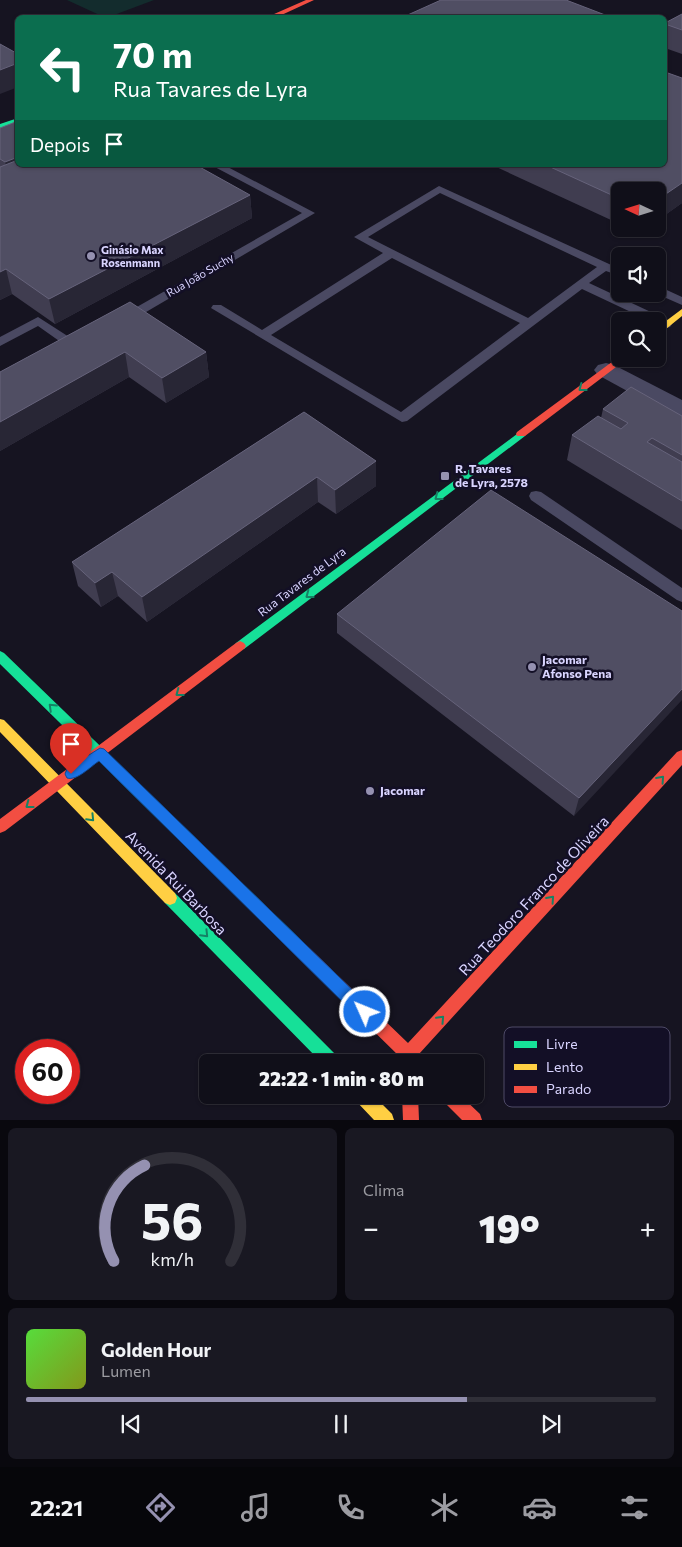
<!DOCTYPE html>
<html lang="pt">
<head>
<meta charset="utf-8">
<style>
  :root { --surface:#100f19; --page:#191822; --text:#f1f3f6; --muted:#9c9ca2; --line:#302f38; --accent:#9591b1 }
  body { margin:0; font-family:Commissioner,sans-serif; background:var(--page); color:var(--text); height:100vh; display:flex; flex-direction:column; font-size:19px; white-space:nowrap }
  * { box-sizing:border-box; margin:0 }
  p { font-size:16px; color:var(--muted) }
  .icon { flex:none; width:28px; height:28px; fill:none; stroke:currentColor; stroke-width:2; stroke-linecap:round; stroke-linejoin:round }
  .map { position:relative; height:1120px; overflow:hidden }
  .details { display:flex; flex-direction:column; gap:8px; padding:8px; background:#09080e; flex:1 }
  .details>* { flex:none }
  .hud { position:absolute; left:15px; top:15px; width:652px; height:152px; border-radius:8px; box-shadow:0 1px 4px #0004,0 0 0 1px var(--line); background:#0b6e4f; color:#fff; overflow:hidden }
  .needle { width:32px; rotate:274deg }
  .controls { position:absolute; left:611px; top:182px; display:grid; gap:10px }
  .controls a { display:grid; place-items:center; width:55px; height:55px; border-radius:8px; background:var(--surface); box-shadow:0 1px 4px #0004,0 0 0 1px var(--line); font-size:25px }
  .speed { position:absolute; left:15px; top:1039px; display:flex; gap:10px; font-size:25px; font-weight:700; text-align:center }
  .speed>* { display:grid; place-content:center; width:65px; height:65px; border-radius:50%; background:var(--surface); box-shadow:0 1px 4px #0004,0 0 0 1px var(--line); line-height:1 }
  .speed .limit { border:8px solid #d22; background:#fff; color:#111 }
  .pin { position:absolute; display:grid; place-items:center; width:42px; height:42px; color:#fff; margin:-51px -21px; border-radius:50% 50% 50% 0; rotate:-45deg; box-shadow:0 0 5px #0007 }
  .pin .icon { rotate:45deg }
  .me { position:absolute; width:55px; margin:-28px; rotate:314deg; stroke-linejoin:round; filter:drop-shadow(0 0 4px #0008) }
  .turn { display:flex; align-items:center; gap:18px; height:105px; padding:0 15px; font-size:22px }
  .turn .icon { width:65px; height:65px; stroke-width:2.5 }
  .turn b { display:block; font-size:35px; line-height:42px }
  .then { display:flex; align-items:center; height:48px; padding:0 15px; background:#0003; gap:10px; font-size:19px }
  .big { font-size:38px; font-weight:800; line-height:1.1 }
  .details .widget { flex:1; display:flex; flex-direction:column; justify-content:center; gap:8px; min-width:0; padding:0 18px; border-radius:8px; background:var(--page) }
  .details .dial { align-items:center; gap:0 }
  .dial svg { height:130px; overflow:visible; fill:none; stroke:var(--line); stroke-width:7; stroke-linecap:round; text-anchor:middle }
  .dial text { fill:var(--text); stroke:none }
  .song { display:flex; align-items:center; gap:15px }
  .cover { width:60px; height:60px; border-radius:8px; background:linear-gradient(135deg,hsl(110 70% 55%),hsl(70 70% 35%)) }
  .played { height:5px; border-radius:2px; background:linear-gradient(90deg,var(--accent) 70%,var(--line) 70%) }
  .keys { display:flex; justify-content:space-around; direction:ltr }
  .heat { display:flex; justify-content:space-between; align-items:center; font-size:28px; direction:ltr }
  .details .tiles { flex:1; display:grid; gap:8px; grid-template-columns:1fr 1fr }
  .widget:last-child { grid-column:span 2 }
  .trip { position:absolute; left:199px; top:1054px; width:285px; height:50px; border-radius:8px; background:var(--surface); box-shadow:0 1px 4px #0004,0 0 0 1px var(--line); font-weight:800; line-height:50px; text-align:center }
  .dock { display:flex; height:80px; justify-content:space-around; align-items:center; background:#06060a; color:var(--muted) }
  .dock .icon { width:35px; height:35px }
  .dock .current { color:var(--accent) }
  .dock b { font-size:22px; color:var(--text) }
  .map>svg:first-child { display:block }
  .green { fill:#132c2d }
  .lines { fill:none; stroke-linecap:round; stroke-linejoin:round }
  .lane { fill:#4a4962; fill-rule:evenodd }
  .street { fill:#4a4962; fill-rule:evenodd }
  .fast { fill:#16e098; fill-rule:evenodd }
  .slow { fill:#ffcf43; fill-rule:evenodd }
  .jam { fill:#f24e42; fill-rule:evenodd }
  .wall { fill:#403d50 }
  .shaded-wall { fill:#282635 }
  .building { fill:#504e63; stroke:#66637b }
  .oneway { stroke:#158265 }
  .route { fill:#1a73e8; stroke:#114b97 }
  .poi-dot { fill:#9591b1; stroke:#130f26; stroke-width:2 }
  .labels { text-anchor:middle; stroke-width:5; stroke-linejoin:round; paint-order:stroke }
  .far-poi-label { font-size:11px; font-weight:bold; fill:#d9d4ff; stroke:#130f26; text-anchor:start }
  .far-street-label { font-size:11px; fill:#d9d4ff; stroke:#130f26 }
  .poi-label { font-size:12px; font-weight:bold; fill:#d9d4ff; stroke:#130f26; text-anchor:start }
  .street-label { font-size:12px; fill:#d9d4ff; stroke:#130f26 }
  .near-street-label { font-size:15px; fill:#d9d4ff; stroke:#130f26 }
  .key { fill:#130f26; stroke:#4e4a67; stroke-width:1 }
  .key-label { font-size:14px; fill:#d9d4ff }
</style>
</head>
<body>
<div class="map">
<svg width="682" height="1120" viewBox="0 0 682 1120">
  <rect width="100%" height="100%" fill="#161421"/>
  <path class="green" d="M67 0H154L106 18Z"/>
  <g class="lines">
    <path class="lane" d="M211 165H224L315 213 129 322H121L119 319 121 316 302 213Z
      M439 186 620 269V276L606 271 589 283 670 321 672 324 670 327 666 328 658 325V321H650L582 289 407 421 402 422 211 308 213 305H221L262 330 383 253 354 237ZM440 193 597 267 528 318 368 237ZM392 258 520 323 401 412 271 335Z
      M658 286 682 297V305L657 294Z
      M38 317 80 344 82 347 80 350H72L38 326 0 346V337Z
      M536 491 541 492 682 588V602L677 600 531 500 529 496 531 492Z"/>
    <path class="street" d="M606 363 614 365 682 400V418L673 416 598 375 594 370 598 365Z"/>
    <path class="fast" d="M18 118V123L0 129V124Z
      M521 431 526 434 525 436 244 649H236L234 646 236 643Z
      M0 651 4 653 302 941 304 946 302 951 297 953 292 951 0 664Z
      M170 891 175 893 337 1056 339 1062H321L165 903 163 898 165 893Z"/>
    <path class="slow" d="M682 309V316L661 333 658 334V327Z
      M0 719 4 720 175 893 177 898 175 903 170 905 165 903 0 732Z
      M354 1095H373L392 1114 394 1120H374L356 1101Z"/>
    <path class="jam" d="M306 0H314L275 18H265Z
      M620 356V359H626L624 361 525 436H517L516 434 517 432Z
      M240 641 244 643 246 646 244 649 5 831 0 833V819L236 643Z
      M682 750V765L419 1054 424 1062H401V1058L292 951 290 946 292 941 297 939 302 941 408 1043 677 752Z
      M402 1095H418L419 1120H403Z
      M441 1095H460L480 1114 482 1120H462L443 1101Z"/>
  </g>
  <path class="wall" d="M682 14V54L665 48V23Z
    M0 128 250 195 252 218 55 324 12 294 0 300Z
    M492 165H665L682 203 658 220V191H620V215L611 220Z
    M130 302 206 352 209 377 166 403 129 377 0 451V372Z
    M603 409 682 416V530L567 460 572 435 601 418Z
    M304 412 376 461V486L336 514 318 502 147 622 118 596 101 607 78 586 72 562Z
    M682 611 574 816 337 633V614Z"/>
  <path class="shaded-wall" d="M18 63V87L0 94V70Z
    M18 157V165L9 181 5 162Z
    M682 183V203L658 220V209L660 198Z
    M633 186 632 191H624Z
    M620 194V215L611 220 616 197Z
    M250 195 252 218 55 324 49 299Z
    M6 269 12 294 0 300V272Z
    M125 352 129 377 0 451V422Z
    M206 352 209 377 166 403 162 378Z
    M376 461V486L336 514 335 490Z
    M317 477 318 502 147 622 142 597Z
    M112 572 118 596 101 607 95 583Z
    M682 689V700L574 816 579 798Z"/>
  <path class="building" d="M441 0H566L613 18H401Z
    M682 14V30L665 24V23Z
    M0 44 18 54V63L0 70Z
    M665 72 682 78V183L660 198 658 197V191H645L633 186 624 191H620V194L616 197 546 165H665Z
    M18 121V157L5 162 0 159V128Z
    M18 160V165H196L250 195 49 299 6 269 0 272V167Z
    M130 302 206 352 162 378 125 352 0 422V372Z
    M631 387 682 416V455L652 438 647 442 682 462V501L572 435 598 416 621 429 628 423 603 409Z
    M304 412 376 461 335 490 317 477 142 597 112 572 95 583 72 562Z
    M491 490 682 611V689L579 798 337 614Z"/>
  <defs><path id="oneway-chevron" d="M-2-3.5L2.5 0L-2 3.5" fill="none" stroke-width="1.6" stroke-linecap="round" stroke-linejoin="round" transform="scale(1.25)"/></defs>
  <g class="oneway">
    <use href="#oneway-chevron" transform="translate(582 388) rotate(143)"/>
    <use href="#oneway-chevron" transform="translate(438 497) rotate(143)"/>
    <use href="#oneway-chevron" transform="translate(309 595) rotate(143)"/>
    <use href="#oneway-chevron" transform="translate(179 693) rotate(143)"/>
    <use href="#oneway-chevron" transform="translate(52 707) rotate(-136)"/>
    <use href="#oneway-chevron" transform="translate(661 779) rotate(-48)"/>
    <use href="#oneway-chevron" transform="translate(29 805) rotate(143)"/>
    <use href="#oneway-chevron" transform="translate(91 818) rotate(46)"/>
    <use href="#oneway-chevron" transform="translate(551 899) rotate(-48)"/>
    <use href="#oneway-chevron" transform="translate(205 934) rotate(46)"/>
    <use href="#oneway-chevron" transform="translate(441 1019) rotate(-47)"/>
  </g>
  <path class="route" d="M100 748 104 749 370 1007 372 1012 370 1018 365 1020 359 1018 99 761C90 767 77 781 67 778L65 774 67 769Z"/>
  <g class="poi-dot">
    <circle cx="91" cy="256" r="5"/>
    <rect x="440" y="471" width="10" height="10" rx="2.5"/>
    <circle cx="532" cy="667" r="5"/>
    <circle cx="370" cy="791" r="5"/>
  </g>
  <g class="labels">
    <g class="far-poi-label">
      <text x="101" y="254">Ginásio Max<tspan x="101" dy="13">Rosenmann</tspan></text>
    </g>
    <g class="far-street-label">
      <text transform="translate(200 275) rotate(-30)" y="4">Rua João Suchy</text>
    </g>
    <g class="poi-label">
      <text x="455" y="473">R. Tavares<tspan x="455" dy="14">de Lyra, 2578</tspan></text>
      <text x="542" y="664">Jacomar<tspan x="542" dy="14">Afonso Pena</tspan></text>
      <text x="380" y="795">Jacomar</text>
    </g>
    <g class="street-label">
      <text transform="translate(302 582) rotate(-37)" y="4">Rua Tavares de Lyra</text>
    </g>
    <g class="near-street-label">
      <text transform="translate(176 883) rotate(46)" y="5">Avenida Rui Barbosa</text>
      <text transform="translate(534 896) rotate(-47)" y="5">Rua Teodoro Franco de Oliveira</text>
    </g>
  </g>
  <rect x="504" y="1027" width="166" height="80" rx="8" class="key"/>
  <rect x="514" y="1041" width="23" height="7" fill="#16e098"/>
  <rect x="514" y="1064" width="23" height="6" fill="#ffcf43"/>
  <rect x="514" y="1086" width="23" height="7" fill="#f24e42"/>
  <g class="key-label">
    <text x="546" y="1049">Livre</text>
    <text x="546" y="1072">Lento</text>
    <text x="546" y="1094">Parado</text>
  </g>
</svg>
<div class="controls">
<a><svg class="needle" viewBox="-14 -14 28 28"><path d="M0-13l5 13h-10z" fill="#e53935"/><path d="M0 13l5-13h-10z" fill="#9c9ca2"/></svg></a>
<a><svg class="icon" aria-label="sound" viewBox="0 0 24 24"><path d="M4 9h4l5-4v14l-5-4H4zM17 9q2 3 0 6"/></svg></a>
<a><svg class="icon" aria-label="search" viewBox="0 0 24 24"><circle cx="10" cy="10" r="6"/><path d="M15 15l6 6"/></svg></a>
</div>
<div class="speed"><div class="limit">60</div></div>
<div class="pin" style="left:71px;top:774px;background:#d93025"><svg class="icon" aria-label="arrive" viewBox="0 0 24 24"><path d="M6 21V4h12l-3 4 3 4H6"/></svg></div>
<svg class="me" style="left:365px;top:1012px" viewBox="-20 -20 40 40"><circle r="17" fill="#1a73e8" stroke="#fff" stroke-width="3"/><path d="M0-11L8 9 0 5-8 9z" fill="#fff"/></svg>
<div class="trip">22:22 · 1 min · 80 m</div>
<div class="hud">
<div class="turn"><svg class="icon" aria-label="left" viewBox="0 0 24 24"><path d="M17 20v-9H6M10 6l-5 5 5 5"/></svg><div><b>70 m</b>Rua Tavares de Lyra</div></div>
<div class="then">Depois<svg class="icon" aria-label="arrive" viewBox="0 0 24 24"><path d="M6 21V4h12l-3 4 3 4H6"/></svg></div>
</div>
</div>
<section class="details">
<div class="tiles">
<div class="widget dial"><svg viewBox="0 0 100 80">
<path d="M14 69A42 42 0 1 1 86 69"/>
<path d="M14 69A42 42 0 0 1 33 10" stroke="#9591b1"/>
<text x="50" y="56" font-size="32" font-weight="700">56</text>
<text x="50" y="72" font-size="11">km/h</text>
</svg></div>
<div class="widget"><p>Clima</p>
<div class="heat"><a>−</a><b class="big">19°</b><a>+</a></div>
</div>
<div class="widget">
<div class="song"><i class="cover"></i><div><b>Golden Hour</b><p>Lumen</p></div></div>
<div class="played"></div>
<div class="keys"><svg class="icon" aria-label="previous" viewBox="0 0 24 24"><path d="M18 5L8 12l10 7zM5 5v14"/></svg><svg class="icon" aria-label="pause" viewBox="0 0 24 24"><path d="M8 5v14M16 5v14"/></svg><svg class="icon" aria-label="next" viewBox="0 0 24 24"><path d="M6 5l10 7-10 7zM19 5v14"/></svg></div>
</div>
</div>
</section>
<nav class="dock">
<b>22:21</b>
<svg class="icon current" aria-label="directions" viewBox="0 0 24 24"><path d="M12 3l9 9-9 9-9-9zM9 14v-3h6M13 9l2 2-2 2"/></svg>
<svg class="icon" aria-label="music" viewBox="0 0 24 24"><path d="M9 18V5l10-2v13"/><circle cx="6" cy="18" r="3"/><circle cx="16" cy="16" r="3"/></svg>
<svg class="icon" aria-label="phone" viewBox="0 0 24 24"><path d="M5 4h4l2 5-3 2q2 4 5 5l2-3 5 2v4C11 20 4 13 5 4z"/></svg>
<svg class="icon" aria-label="climate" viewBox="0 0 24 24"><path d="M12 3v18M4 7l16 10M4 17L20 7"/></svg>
<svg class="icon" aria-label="car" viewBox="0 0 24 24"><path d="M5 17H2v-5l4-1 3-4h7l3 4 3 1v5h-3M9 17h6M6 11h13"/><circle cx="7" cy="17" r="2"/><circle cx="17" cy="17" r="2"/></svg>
<svg class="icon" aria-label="filters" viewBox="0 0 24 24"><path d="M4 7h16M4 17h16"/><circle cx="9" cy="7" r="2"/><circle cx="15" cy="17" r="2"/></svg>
</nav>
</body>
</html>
